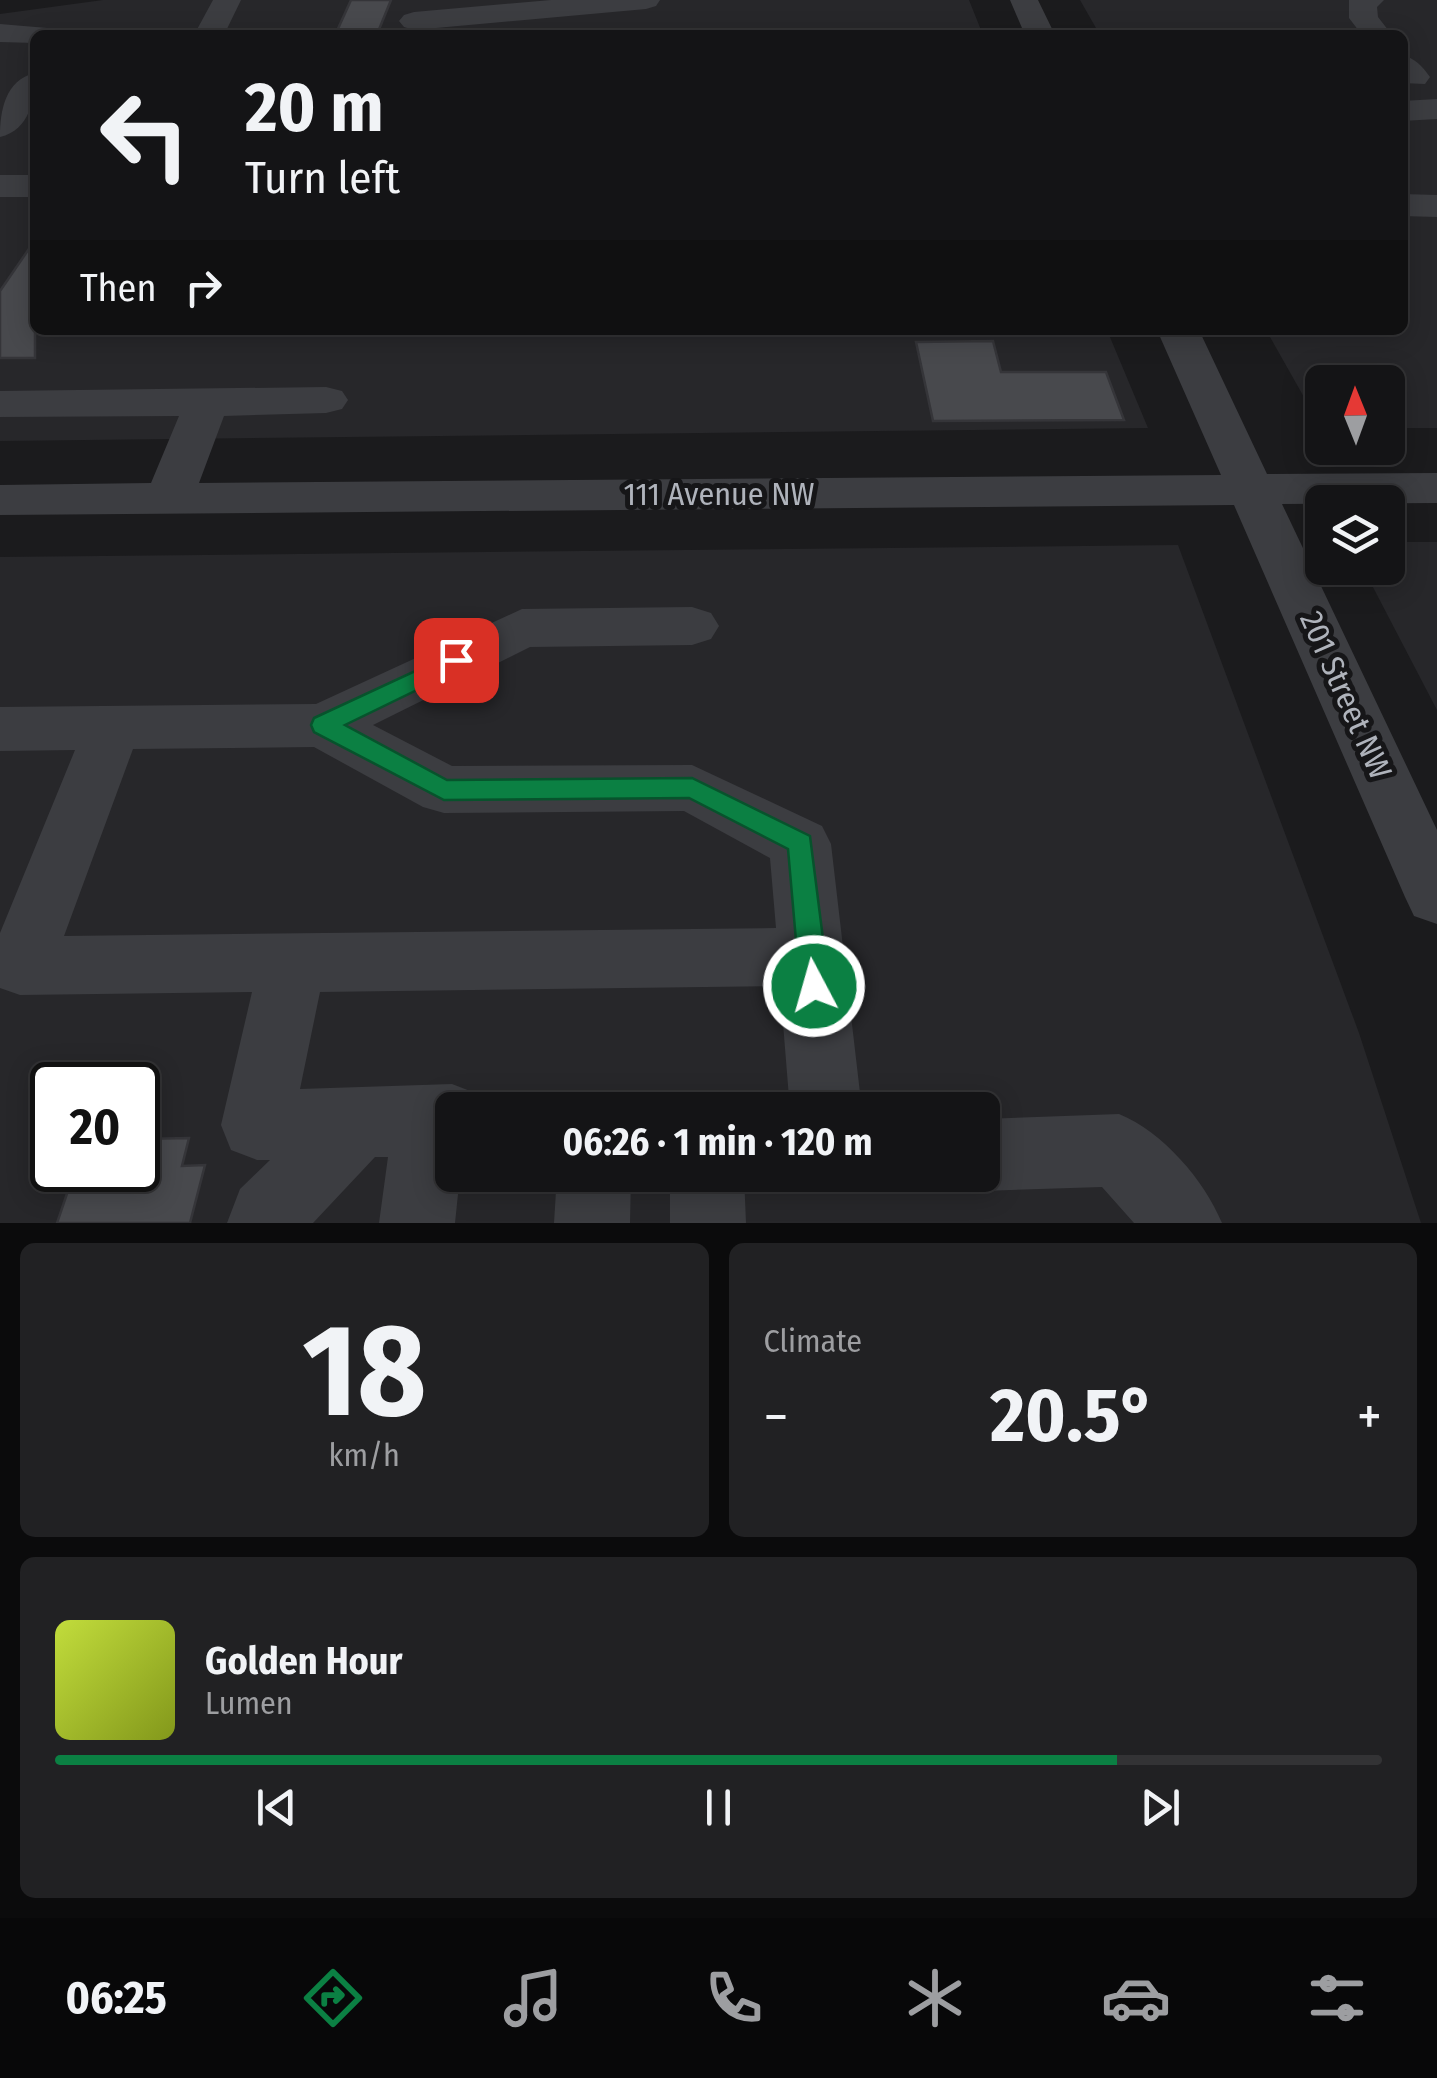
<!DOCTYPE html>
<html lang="en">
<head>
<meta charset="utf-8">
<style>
  :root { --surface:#141416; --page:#212123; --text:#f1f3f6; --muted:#9d9ea1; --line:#333335; --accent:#0b8043 }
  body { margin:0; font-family:"Fira Sans Condensed",sans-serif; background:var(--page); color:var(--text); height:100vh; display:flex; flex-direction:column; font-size:38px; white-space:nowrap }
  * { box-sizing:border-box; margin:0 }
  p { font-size:32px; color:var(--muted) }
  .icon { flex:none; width:55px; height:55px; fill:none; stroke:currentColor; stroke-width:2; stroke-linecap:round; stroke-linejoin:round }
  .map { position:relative; height:1223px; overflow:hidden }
  .side { display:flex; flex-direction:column; gap:20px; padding:20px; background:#0b0b0c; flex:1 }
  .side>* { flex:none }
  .guide { position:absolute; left:30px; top:30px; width:1378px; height:305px; border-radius:15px; box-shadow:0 5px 25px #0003,0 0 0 2px var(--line); background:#141416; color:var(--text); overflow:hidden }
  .needle { width:65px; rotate:359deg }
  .fabs { position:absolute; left:1305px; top:365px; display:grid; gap:20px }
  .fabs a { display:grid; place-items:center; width:100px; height:100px; border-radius:15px; background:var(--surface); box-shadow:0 5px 25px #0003,0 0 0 2px var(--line); font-size:50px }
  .speed { position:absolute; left:30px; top:1062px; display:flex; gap:20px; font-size:50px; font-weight:700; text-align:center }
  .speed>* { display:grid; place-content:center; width:130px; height:130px; border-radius:50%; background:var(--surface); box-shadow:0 5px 25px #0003,0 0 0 2px var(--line); line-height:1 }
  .speed .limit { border:5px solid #111; border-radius:15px; background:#fff; color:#111 }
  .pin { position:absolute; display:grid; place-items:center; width:85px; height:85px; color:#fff; margin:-42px; border-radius:20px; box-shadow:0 5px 15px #0006 }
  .me { position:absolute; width:110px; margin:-55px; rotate:354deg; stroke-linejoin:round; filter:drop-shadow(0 0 8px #0008) }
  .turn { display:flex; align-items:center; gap:35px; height:210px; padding:0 50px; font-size:45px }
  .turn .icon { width:130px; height:130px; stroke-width:2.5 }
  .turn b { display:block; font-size:70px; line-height:85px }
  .then { display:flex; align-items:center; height:95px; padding:0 50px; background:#0003; gap:20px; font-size:38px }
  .big { font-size:75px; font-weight:700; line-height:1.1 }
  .side .tile { flex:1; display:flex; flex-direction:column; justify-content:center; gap:15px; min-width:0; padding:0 35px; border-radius:15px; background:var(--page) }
  .side .dial { align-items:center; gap:0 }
  .dial b { font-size:130px; line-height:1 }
  .song { display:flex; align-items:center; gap:30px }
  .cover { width:120px; height:120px; border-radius:15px; background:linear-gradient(135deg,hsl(70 70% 55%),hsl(70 70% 35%)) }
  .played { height:10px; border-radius:5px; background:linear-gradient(90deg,var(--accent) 80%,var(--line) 80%) }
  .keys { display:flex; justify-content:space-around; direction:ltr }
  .heat { display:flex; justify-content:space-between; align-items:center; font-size:55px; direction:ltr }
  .side .tiles { flex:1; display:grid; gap:20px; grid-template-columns:1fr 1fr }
  .tile:last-child { grid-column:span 2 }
  .trip { position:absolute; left:435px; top:1092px; width:565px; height:100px; border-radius:15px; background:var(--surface); box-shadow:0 5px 25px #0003,0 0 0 2px var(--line); font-weight:700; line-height:100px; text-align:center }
  .menu { display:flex; height:160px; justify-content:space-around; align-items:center; background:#080809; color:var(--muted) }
  .menu .icon { width:70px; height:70px }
  .menu .on { color:var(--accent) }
  .menu b { font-size:45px; color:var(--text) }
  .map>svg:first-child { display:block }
  .built { fill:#27272a; fill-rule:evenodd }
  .building { fill:#48494d; stroke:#353539; stroke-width:2.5 }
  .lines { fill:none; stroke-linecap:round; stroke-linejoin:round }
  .minor { fill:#3c3d41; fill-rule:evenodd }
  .route { fill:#0b8043; stroke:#07532c; stroke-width:2.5 }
  .labels { text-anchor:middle; stroke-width:10; stroke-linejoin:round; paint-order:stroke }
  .street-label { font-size:32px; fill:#afb3bb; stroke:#161618 }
</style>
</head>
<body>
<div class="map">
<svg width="1437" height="1223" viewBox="0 0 1437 1223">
  <rect width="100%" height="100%" fill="#1b1b1d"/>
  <path class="built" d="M103 0H969L983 35H35V330H1107L1148 428 0 441V14Z
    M1080 0H1437V428H1388V382H1322V429L1266 330H1402V35H1100Z
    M1388 542H1437V710L1363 568H1388Z
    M1178 545 1359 1033 1421 1223H0V557ZM52 1085H138V1170H52ZM452 1110H982V1175H452Z"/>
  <path class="building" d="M351 0H391L378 32 336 33Z
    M35 240V358H0V291Z
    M993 341 1001 372H1106L1124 420 933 421 916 342Z
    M189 1138 182 1166 205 1165 190 1223H57L75 1170H138V1139Z"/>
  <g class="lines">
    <path class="minor" d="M213 0H241L224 35H194Z
      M551 0H660L656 6 646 9 414 30 404 27 399 21 404 15 414 12Z
      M1010 0H1038L1055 35H1025Z
      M1349 0H1384L1377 7 1378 17 1392 35H1362L1349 18Z
      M0 24 59 29 63 35H35V43L0 42Z
      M1402 55C1415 58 1422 66 1430 77L1425 84 1402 83Z
      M35 73C35 99 30 130 0 137 0 111 5 80 35 73Z
      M1437 99V119L1402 121V101Z
      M0 175H35V197H0Z
      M1402 194 1437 195V217L1402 216Z
      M1157 330H1199L1267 474 1437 473V503L1282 504 1437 830V924L1414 916 1405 897 1234 505 0 515V485L151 483 179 416 0 417V391L326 387 342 391 348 400 342 409 326 413 224 416 199 483 1221 475Z
      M692 607 711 613 719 626 711 639 692 645 530 647 373 725 452 766 692 765 822 826 831 844 862 1110H790L780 986 320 992 300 1089 452 1084 478 1094 484 1110H452V1175H460L455 1223H379L388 1157H375L313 1223H227L240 1189 270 1160H257L231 1150 221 1125 252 992 20 995 0 988V933L75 750 0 751V707L316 704 522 609ZM314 747 423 807 444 813 684 811 770 858 776 928 64 936 133 749Z
      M1119 1114C1163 1132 1204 1180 1222 1223H1134L1102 1187 982 1191 956 1181 954 1175H982V1119Z
      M557 1175H631L630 1223H554Z
      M670 1175H744L746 1223H670Z"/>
  </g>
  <path class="route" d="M456 652 464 654 467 660 464 667 345 725 447 780 692 778 810 836 829 986 825 995 814 999 804 995 800 986 788 849 689 798 444 800 314 732 311 725 314 718Z"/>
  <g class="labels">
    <g class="street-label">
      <text x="719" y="505">111 Avenue NW</text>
      <text transform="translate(1346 695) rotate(66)" y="11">201 Street NW</text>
    </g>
  </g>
</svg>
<div class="fabs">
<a><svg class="needle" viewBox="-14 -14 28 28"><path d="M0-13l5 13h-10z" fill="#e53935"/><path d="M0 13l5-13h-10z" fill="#9d9ea1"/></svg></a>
<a><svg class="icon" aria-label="layers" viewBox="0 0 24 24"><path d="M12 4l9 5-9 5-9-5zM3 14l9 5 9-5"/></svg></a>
</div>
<div class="speed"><div class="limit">20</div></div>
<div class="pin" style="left:456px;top:660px;background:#d93025"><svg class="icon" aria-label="arrive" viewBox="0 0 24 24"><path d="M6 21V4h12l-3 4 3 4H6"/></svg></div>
<svg class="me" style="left:814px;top:986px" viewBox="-20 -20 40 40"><circle r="17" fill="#0b8043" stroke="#fff" stroke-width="3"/><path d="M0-11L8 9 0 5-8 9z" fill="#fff"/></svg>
<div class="trip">06:26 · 1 min · 120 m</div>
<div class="guide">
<div class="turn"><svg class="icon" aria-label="left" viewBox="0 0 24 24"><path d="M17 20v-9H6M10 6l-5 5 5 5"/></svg><div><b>20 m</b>Turn left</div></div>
<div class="then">Then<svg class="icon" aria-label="right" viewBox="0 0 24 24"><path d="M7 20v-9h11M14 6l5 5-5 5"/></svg></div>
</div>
</div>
<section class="side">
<div class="tiles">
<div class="tile dial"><b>18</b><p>km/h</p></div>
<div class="tile"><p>Climate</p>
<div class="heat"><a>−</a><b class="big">20.5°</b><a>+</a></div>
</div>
<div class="tile">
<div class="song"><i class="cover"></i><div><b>Golden Hour</b><p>Lumen</p></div></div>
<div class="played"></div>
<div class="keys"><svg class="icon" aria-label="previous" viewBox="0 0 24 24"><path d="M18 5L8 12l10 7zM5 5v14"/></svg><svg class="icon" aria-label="pause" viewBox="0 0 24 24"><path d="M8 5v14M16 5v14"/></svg><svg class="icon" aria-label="next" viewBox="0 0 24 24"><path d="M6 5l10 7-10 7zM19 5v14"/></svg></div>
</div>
</div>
</section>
<nav class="menu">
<b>06:25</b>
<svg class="icon on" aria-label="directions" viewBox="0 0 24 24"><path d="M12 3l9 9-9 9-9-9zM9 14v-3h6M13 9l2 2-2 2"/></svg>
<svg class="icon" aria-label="music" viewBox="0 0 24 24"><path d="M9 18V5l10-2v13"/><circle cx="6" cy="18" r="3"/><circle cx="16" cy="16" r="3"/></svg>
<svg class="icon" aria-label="phone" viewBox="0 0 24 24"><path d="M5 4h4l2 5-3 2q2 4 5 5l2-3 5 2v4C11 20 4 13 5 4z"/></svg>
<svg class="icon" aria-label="climate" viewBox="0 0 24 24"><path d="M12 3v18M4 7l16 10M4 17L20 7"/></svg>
<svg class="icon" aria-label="car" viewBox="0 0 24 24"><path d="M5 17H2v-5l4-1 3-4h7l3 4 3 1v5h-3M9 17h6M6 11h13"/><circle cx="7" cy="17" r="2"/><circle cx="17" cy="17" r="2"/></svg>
<svg class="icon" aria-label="filters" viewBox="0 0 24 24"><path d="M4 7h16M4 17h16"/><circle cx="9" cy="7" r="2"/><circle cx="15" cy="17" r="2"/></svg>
</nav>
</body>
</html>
